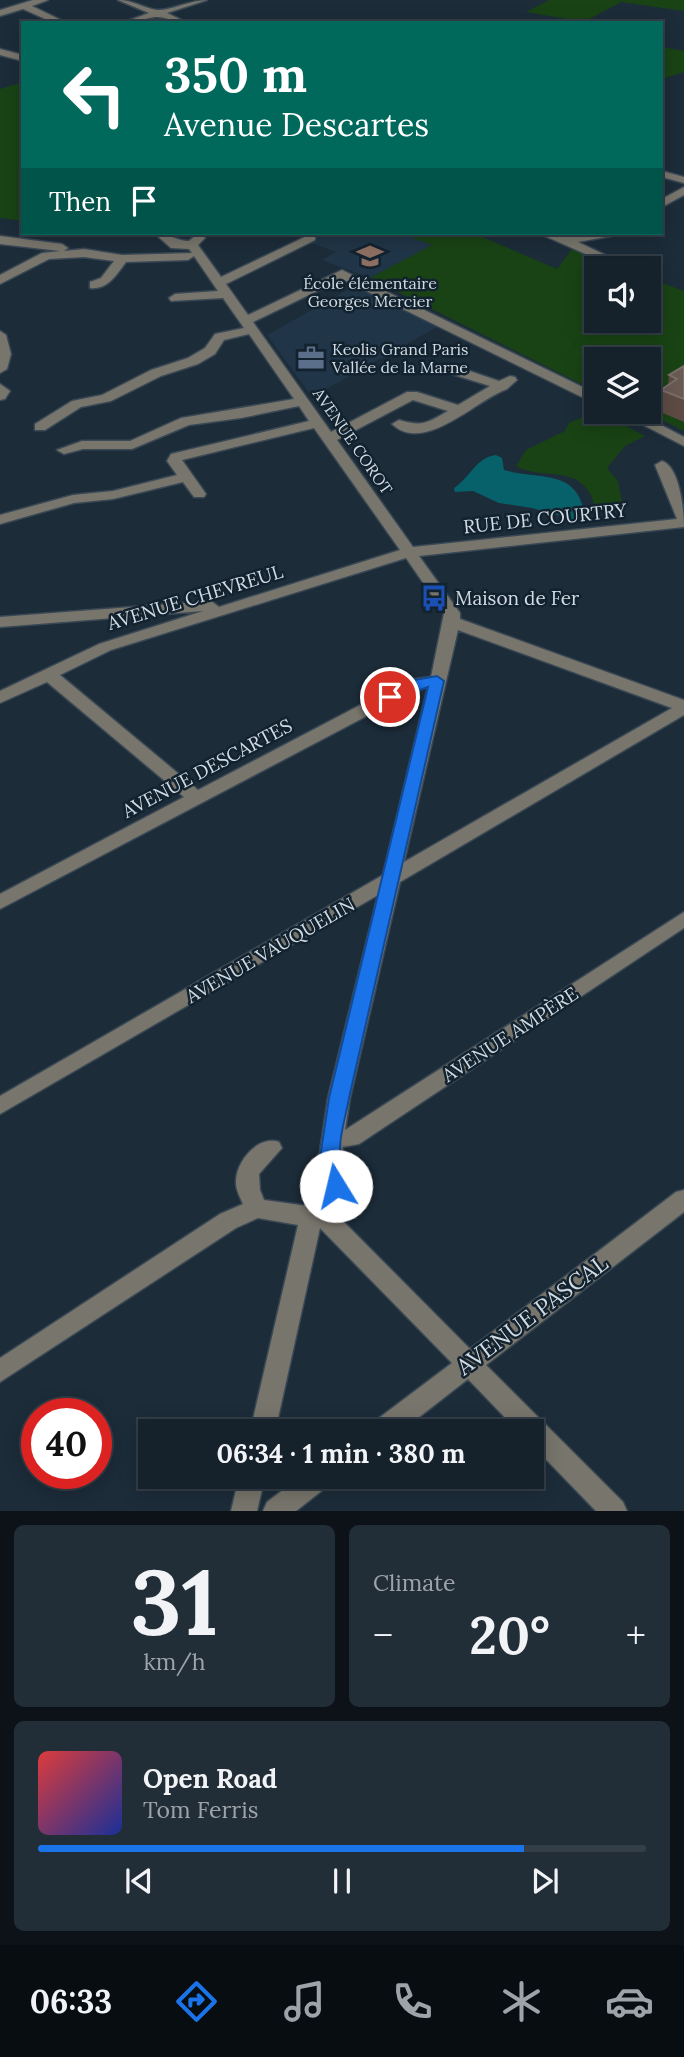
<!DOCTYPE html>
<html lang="en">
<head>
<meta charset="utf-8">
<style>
  :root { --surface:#15212b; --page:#222e37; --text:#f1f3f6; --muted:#9da3a9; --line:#343e47; --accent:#1a73e8 }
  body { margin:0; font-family:Lora,serif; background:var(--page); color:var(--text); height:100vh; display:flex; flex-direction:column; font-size:26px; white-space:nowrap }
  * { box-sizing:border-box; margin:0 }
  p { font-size:23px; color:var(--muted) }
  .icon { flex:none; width:38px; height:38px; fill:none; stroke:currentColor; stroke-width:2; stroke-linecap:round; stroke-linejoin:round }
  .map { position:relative; height:1511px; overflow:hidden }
  .drawer { display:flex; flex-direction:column; gap:14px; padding:14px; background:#0c1218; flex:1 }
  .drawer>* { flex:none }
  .top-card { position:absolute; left:21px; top:21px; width:642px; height:214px; border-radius:0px; box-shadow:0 4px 18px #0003,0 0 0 2px var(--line); background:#00695c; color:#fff; overflow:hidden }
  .buttons { position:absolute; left:584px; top:256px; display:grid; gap:14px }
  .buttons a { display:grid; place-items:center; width:77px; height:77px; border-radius:0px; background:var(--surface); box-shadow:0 4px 18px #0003,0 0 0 2px var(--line); font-size:35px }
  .speed { position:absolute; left:21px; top:1398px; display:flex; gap:14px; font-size:35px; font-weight:700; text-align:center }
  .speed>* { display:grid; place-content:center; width:91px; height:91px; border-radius:50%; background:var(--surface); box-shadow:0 4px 18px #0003,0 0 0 2px var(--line); line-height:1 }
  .speed .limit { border:10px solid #d22; background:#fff; color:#111 }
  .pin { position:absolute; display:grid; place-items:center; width:60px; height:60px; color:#fff; margin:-30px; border:4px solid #fff; border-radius:50%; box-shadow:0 2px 7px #0007 }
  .me { position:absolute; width:77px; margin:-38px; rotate:351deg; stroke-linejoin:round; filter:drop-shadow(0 0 5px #0008) }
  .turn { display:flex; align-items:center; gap:24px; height:147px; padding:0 28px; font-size:32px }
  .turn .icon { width:91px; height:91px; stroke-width:2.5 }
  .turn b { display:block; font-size:49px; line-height:60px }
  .then { display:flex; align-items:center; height:66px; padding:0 28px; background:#0003; gap:14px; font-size:26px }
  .big { font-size:52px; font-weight:700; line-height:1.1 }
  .drawer .card { flex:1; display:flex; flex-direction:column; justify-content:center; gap:10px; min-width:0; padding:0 24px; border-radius:10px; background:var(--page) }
  .drawer .dial { align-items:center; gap:0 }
  .dial b { font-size:91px; line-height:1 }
  .song { display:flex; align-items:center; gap:21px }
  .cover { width:84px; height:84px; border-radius:10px; background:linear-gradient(135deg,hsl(0 70% 55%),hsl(230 70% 35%)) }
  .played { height:7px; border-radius:4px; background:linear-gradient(90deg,var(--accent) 80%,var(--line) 80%) }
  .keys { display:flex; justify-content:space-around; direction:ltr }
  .heat { display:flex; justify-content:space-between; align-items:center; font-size:38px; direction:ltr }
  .drawer .tiles { flex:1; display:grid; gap:14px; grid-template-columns:1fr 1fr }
  .card:last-child { grid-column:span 2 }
  .trip { position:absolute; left:138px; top:1419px; width:406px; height:70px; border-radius:0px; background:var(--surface); box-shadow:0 4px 18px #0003,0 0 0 2px var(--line); font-weight:700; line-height:70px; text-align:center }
  .tabs { display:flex; height:112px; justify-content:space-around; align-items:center; background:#080d11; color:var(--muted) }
  .tabs .icon { width:49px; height:49px }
  .tabs .selected { color:var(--accent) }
  .tabs b { font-size:32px; color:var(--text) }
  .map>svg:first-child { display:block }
  .built { fill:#203547 }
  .green { fill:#194315 }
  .water { fill:#07616a }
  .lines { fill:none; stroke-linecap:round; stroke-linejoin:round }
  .minor-casing { stroke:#394854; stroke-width:3 }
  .minor { fill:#78756c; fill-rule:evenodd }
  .wall { fill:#5d4b43 }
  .building { fill:#695a54; stroke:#7a6e6b; stroke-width:2 }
  .route { fill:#1a73e8; stroke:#114b97; stroke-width:2 }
  .labels { text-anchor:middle; stroke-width:5; stroke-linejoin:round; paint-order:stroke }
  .far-poi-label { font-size:16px; fill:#d1dbe3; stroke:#13222f }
  .far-street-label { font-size:16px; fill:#d1dbe3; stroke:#13222f }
  .street-label { font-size:19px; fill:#d1dbe3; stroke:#13222f }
  .poi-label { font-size:19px; fill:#d1dbe3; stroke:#13222f; text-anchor:start }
  .near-street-label { font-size:23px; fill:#d1dbe3; stroke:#13222f }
</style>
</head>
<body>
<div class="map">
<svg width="684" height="1511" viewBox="0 0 684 1511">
  <rect width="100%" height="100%" fill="#1c2c39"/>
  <path class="built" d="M300 233H410L407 234 432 245 370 278 322 260 336 252 311 243 317 239Z
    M358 284 441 325 312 397 267 335Z"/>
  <path class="green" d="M549 0H684V11L621 2 584 22 526 12Z
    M662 47 684 51V72L662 79Z
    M23 82V221L0 218V89Z
    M410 233H473L557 269 573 248 623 268H597V320H649V278L684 291V431L644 411H649V359H597V392L370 278 432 245 406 235Z
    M597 411 645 436 625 446 607 468 618 481 624 512H597C584 459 547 483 516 466L526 450 565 431 569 423Z"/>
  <path class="water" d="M496 455 502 458 504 470C540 481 580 467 585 519L575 520 532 508 499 503 473 491 455 492 454 488C470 478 475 458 496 455Z"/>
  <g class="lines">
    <g class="minor-casing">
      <path id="minor" d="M33 0H48L32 6 67 23H54L23 9 0 16V10Z
        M118 0C133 0 143 8 157 10 169 11 191 0 207 0L167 13 188 23C177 23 165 16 155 17 143 19 134 23 122 23L149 13Z
        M0 49 23 55V61L0 55Z
        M662 171 684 177V183L662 177Z
        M684 187V195L662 207V199Z
        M154 233C168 232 175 241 189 241L195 236H203L205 238 198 245 221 277 307 236H315V240L226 284 248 315 342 270 597 394V403L592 402 342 279 253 322 331 432 407 392H417L458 405 490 386 442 371V365H452L499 381 510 376 515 377 517 380 507 389C476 400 424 455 392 424L399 420C423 427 427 423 448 411L413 400 337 440 413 547 677 519 655 465 662 461C680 467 684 511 684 527L419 556 460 613V619L684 700V715L400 882 350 1098 345 1130 684 912V928L359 1144 343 1147 341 1158 347 1186 333 1211 470 1349 676 1192 684 1190V1212L486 1365 623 1502 627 1511H596L532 1445V1432H519L468 1379 400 1432H368L371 1424 452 1363 320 1228 275 1432H250L298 1225 258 1218 236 1228 0 1382V1358L220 1214 243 1204C240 1197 236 1190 236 1183 235 1162 258 1135 279 1142L282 1148 259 1174 260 1190 264 1200 308 1206 325 1186 319 1158 328 1098 378 895 0 1114V1096L383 875 428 687 418 689 0 909V894L184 797 47 682 0 703V691L99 644 203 611 0 627V617L211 601 219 607 400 550 314 428 182 460 206 494 204 497H194L183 482 113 499 74 503 0 524V515L73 495 113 491 177 475 167 461 171 454 309 421 299 406 241 418 189 425 132 449H83L64 454 57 450 82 441H130L181 418 294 399 249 334 224 340 215 354 198 364 161 376 111 401 81 407 45 430H35V424L72 401 102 395 151 370 188 358 205 348 215 334 244 328 223 298 171 301 169 298 175 294 218 291 194 256 188 260 126 262C116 275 108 290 90 288V282L101 278 114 261 84 257 49 259 0 284V275L42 253 60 251 0 244V236L62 244 68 248 64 251 84 249 122 255 192 253 189 249 171 248ZM406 558 444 613 431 677 408 680 198 790 60 675 111 650ZM458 630 672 708 404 862Z
        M538 233 576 235 617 233 611 236 578 242 616 260 606 263Z
        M0 331 6 335 11 354 7 369 0 373Z
        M0 384 10 391 5 399 0 400Z
        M616 411H634L684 437V446Z
        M239 1477H265L257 1511H231Z
        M300 1477H333L329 1485 296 1511H263L267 1502Z"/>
    </g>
    <use href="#minor" class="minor"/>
  </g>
  <path class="wall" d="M684 366V422L658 411 661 390 668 385 669 375Z"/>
  <path class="building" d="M684 366V399L661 390 677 379 669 375Z"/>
  <path class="route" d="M437 676 444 681 349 1098C346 1116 337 1142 341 1160 344 1172 350 1180 343 1192H329L320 1158 329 1098 428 687 390 702 382 697 409 681Z"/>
  <defs>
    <g id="school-bare" transform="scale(2.1)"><path d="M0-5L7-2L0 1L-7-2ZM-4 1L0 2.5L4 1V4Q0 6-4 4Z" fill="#8d6e63" stroke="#13222f" stroke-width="2.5" paint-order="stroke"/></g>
    <g id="office-bare" transform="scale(2.1)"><path d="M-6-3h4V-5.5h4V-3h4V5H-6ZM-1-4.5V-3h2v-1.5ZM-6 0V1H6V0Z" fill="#5c6f8a" stroke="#13222f" stroke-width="2.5" paint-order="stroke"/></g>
    <g id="bus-bare" transform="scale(2.1)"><path d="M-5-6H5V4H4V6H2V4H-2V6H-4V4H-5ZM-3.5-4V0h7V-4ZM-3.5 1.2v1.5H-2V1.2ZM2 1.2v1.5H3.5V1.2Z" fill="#1a4fb4" stroke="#13222f" stroke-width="2.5" paint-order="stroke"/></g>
  </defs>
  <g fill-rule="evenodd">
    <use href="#school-bare" x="370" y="256"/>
    <use href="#office-bare" x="311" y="358"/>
    <use href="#bus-bare" x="434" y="598"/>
  </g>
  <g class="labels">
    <g class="far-poi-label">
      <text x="370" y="289">École élémentaire<tspan x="370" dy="18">Georges Mercier</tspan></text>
      <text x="332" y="355" text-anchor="start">Keolis Grand Paris<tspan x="332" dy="18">Vallée de la Marne</tspan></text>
    </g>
    <g class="far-street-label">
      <text transform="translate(353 441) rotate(55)" y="6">AVENUE COROT</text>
    </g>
    <g class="street-label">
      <text transform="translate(545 518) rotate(-6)" y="7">RUE DE COURTRY</text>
      <text transform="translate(195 597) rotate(-17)" y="7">AVENUE CHEVREUL</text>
      <text transform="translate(207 768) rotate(-28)" y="7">AVENUE DESCARTES</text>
      <text transform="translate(270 950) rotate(-30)" y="7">AVENUE VAUQUELIN</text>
      <text transform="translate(510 1034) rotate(-33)" y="7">AVENUE AMPÈRE</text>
    </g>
    <g class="poi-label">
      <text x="455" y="605">Maison de Fer</text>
    </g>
    <g class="near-street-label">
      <text transform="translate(532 1315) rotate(-37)" y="8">AVENUE PASCAL</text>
    </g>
  </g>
</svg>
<div class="buttons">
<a><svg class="icon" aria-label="sound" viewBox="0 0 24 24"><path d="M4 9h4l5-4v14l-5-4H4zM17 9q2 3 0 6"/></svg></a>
<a><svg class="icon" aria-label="layers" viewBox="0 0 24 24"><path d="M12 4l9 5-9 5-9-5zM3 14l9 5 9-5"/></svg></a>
</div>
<div class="speed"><div class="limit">40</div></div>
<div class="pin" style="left:390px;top:697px;background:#d93025"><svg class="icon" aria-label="arrive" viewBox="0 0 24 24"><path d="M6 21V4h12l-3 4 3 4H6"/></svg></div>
<svg class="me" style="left:336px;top:1186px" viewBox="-20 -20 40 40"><circle r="19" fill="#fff"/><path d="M0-13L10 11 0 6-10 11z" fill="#1a73e8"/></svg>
<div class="trip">06:34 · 1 min · 380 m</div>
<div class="top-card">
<div class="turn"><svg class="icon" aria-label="left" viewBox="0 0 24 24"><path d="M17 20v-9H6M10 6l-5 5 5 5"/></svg><div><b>350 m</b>Avenue Descartes</div></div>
<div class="then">Then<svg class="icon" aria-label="arrive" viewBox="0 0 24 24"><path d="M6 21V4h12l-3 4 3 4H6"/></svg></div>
</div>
</div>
<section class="drawer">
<div class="tiles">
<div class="card dial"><b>31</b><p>km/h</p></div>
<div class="card"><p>Climate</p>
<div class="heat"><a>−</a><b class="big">20°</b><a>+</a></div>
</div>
<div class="card">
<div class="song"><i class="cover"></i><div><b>Open Road</b><p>Tom Ferris</p></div></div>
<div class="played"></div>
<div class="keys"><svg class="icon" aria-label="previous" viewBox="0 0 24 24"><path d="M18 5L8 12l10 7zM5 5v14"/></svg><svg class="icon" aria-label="pause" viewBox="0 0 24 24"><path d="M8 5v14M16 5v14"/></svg><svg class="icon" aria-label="next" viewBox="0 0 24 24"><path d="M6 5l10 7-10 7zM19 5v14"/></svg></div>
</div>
</div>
</section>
<nav class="tabs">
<b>06:33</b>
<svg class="icon selected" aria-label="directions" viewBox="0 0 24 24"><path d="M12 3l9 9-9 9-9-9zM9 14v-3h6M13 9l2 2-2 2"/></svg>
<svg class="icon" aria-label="music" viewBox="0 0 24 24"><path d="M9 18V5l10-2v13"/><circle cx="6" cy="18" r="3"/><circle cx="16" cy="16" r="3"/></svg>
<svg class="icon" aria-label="phone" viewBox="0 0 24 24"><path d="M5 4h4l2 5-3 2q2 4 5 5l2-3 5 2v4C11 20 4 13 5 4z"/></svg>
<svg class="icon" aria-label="climate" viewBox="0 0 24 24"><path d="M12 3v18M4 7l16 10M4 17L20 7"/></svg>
<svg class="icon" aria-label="car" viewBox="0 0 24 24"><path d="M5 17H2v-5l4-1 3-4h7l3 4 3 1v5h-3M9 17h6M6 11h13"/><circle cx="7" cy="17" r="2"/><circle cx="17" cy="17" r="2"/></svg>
</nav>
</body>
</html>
